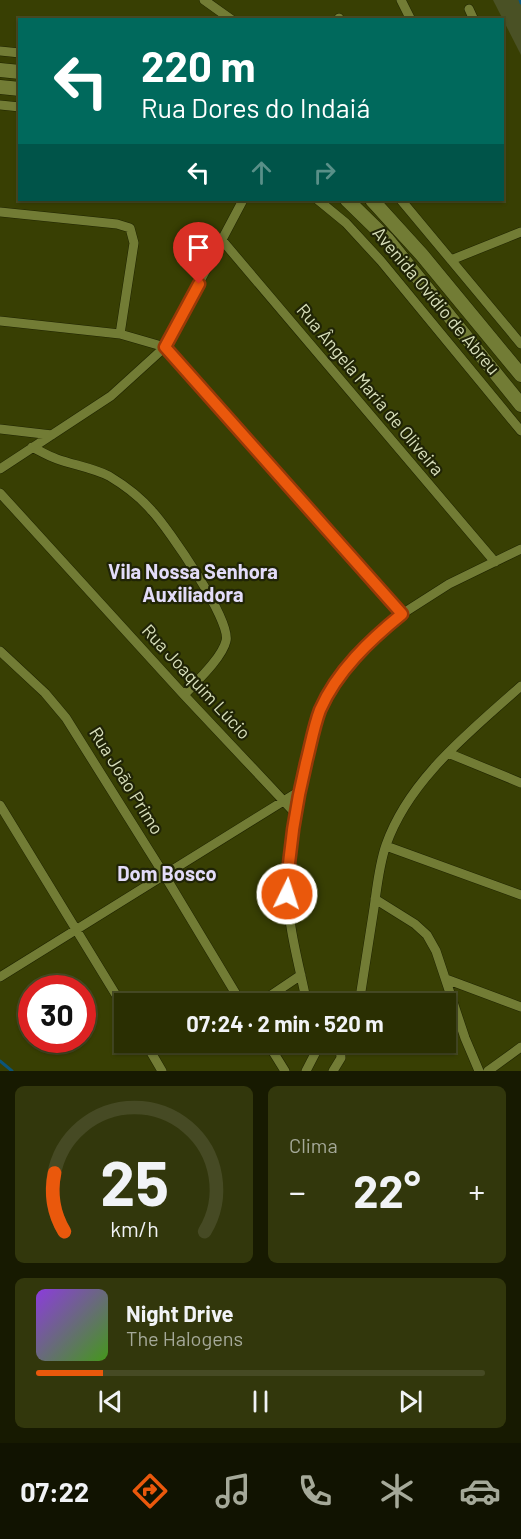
<!DOCTYPE html>
<html lang="pt">
<head>
<meta charset="utf-8">
<style>
  :root { --surface:#2a2f02; --page:#32370c; --text:#f1f3f6; --muted:#a5a999; --line:#464a24; --accent:#ea580c }
  body { margin:0; font-family:Barlow,sans-serif; background:var(--page); color:var(--text); height:100vh; display:flex; flex-direction:column; font-size:22px; white-space:nowrap }
  * { box-sizing:border-box; margin:0 }
  p { font-size:20px; color:var(--muted) }
  .icon { flex:none; width:33px; height:33px; fill:none; stroke:currentColor; stroke-width:2; stroke-linecap:round; stroke-linejoin:round }
  .map { position:relative; height:1071px; overflow:hidden }
  .side { display:flex; flex-direction:column; gap:15px; padding:15px; background:#171a01; flex:1 }
  .side>* { flex:none }
  .top-card { position:absolute; left:18px; top:18px; width:486px; height:183px; border-radius:0px; box-shadow:0 2px 4px #0004,0 0 0 2px var(--line); background:#00695c; color:#fff; overflow:hidden }
  .speed { position:absolute; left:18px; top:975px; display:flex; gap:12px; font-size:30px; font-weight:700; text-align:center }
  .speed>* { display:grid; place-content:center; width:78px; height:78px; border-radius:50%; background:var(--surface); box-shadow:0 2px 4px #0004,0 0 0 2px var(--line); line-height:1 }
  .speed .limit { border:9px solid #d22; background:#fff; color:#111 }
  .pin { position:absolute; display:grid; place-items:center; width:51px; height:51px; color:#fff; margin:-62px -26px; border-radius:50% 50% 50% 0; rotate:-45deg; box-shadow:0 0 6px #0007 }
  .pin .icon { rotate:45deg }
  .me { position:absolute; width:66px; margin:-33px; rotate:4deg; stroke-linejoin:round; filter:drop-shadow(0 0 4px #0008) }
  .turn { display:flex; align-items:center; gap:21px; height:126px; padding:0 24px; font-size:27px }
  .turn .icon { width:78px; height:78px; stroke-width:2.5 }
  .turn b { display:block; font-size:42px; line-height:51px }
  .lanes { display:flex; align-items:center; height:57px; padding:0 24px; background:#0003; justify-content:center; gap:30px; direction:ltr }
  .lanes .off { opacity:.35 }
  .big { font-size:45px; font-weight:700; line-height:1.1 }
  .side .widget { flex:1; display:flex; flex-direction:column; justify-content:center; gap:9px; min-width:0; padding:0 21px; border-radius:9px; background:var(--page) }
  .side .dial { align-items:center; gap:0 }
  .dial svg { height:156px; overflow:visible; fill:none; stroke:var(--line); stroke-width:7; stroke-linecap:round; text-anchor:middle }
  .dial text { fill:var(--text); stroke:none }
  .song { display:flex; align-items:center; gap:18px }
  .cover { width:72px; height:72px; border-radius:9px; background:linear-gradient(135deg,hsl(270 70% 55%),hsl(100 70% 35%)) }
  .played { height:6px; border-radius:3px; background:linear-gradient(90deg,var(--accent) 15%,var(--line) 15%) }
  .keys { display:flex; justify-content:space-around; direction:ltr }
  .heat { display:flex; justify-content:space-between; align-items:center; font-size:33px; direction:ltr }
  .side .tiles { flex:1; display:grid; gap:15px; grid-template-columns:1fr 1fr }
  .widget:last-child { grid-column:span 2 }
  .trip { position:absolute; left:114px; top:993px; width:342px; height:60px; border-radius:0px; background:var(--surface); box-shadow:0 2px 4px #0004,0 0 0 2px var(--line); font-weight:700; line-height:60px; text-align:center }
  .tabs { display:flex; height:96px; justify-content:space-around; align-items:center; background:#111301; color:var(--muted) }
  .tabs .icon { width:42px; height:42px }
  .tabs .selected { color:var(--accent) }
  .tabs b { font-size:27px; color:var(--text) }
  .map>svg:first-child { display:block }
  .green { fill:#4a5125 }
  .lines { fill:none; stroke-linecap:round; stroke-linejoin:round }
  .stream { stroke:#0c5579; stroke-width:3 }
  .street-casing { stroke:#1f2400; stroke-width:10 }
  .secondary-casing { stroke:#1f2400; stroke-width:15 }
  .street { stroke:#727c35; stroke-width:9 }
  .secondary { stroke:#727c35; stroke-width:14 }
  .route-casing { stroke:#983908; stroke-width:15 }
  .route { stroke:#ea580c; stroke-width:10 }
  .labels { text-anchor:middle; stroke-width:4.5; stroke-linejoin:round; paint-order:stroke }
  .street-label { font-size:18px; fill:#d9e0bc; stroke:#202406 }
  .neighbourhood-label { font-size:20px; font-weight:bold; fill:#e3dcf9; stroke:#202406 }
</style>
</head>
<body>
<div class="map">
<svg width="521" height="1071" viewBox="0 0 521 1071">
  <rect width="100%" height="100%" fill="#383f03"/>
  <path class="green" d="M493 0H521V55Z"/>
  <g class="lines">
    <path class="stream" d="M520 0 521 3
      M0 1061 12 1071"/>
    <g class="street-casing">
      <path id="street" d="M204 0 232 20
        M401 0 411 20
        M469 9 474 20
        M339 18 340 20
        M0 51 20 53
        M0 105 20 107
        M318 200 346 223 381 261 521 431
        M401 200 521 344
        M0 212 117 224 130 228 134 243 120 334
        M221 239 495 562
        M451 260 521 232
        M0 321 120 334 165 347 402 614
        M0 429 52 435
        M32 447C40 451 48 456 57 459 74 465 93 468 109 476 124 485 141 498 152 511 168 528 232 621 226 641 222 658 196 682 184 695
        M0 469 111 396 165 347 243 200
        M0 493 184 695 295 813
        M0 651 45 693 66 718 165 876 242 1004
        M448 753 521 783
        M0 805 124 1008
        M386 846 521 895
        M375 899 415 924 427 935 436 951 465 1038 479 1071
        M0 977 298 792
        M446 979 521 1007
        M258 1004 301 975
        M307 1004C299 963 286 922 288 881L298 792 320 710 338 680 376 634 402 614 449 584 521 549
        M359 1004C364 972 369 940 374 908 377 887 379 865 386 845 409 779 470 732 521 686
        M145 1042 162 1071
        M267 1042 285 1071
        M306 1071 321 1042
        M333 1071 341 1058 340 1042
        M488 1071 521 1047"/>
    </g>
    <g class="secondary-casing">
      <path id="secondary" d="M0 70 20 72
        M0 87 20 89
        M347 200 387 239 521 405
        M372 200 422 255 521 375"/>
    </g>
    <use href="#street" class="street"/>
    <use href="#secondary" class="secondary"/>
  </g>
  <g class="lines">
    <g class="route-casing">
      <path id="route" d="M199 284 165 347 402 614C370 640 337 671 320 710 314 726 311 743 307 759 296 803 289 848 287 894"/>
    </g>
    <use href="#route" class="route"/>
  </g>
  <g class="labels">
    <g class="street-label">
      <text transform="translate(436 301) rotate(50)" y="6">Avenida Ovídio de Abreu</text>
      <text transform="translate(370 390) rotate(50)" y="6">Rua Ângela Maria de Oliveira</text>
      <text transform="translate(196 682) rotate(47)" y="6">Rua Joaquim Lúcio</text>
      <text transform="translate(126 781) rotate(58)" y="6">Rua João Primo</text>
    </g>
    <g class="neighbourhood-label">
      <text x="193" y="579">Vila Nossa Senhora<tspan x="193" dy="23">Auxiliadora</tspan></text>
      <text x="167" y="881">Dom Bosco</text>
    </g>
  </g>
</svg>
<div class="speed"><div class="limit">30</div></div>
<div class="pin" style="left:199px;top:284px;background:#d93025"><svg class="icon" aria-label="arrive" viewBox="0 0 24 24"><path d="M6 21V4h12l-3 4 3 4H6"/></svg></div>
<svg class="me" style="left:287px;top:894px" viewBox="-20 -20 40 40"><circle r="17" fill="#ea580c" stroke="#fff" stroke-width="3"/><path d="M0-11L8 9 0 5-8 9z" fill="#fff"/></svg>
<div class="trip">07:24 · 2 min · 520 m</div>
<div class="top-card">
<div class="turn"><svg class="icon" aria-label="left" viewBox="0 0 24 24"><path d="M17 20v-9H6M10 6l-5 5 5 5"/></svg><div><b>220 m</b>Rua Dores do Indaiá</div></div>
<div class="lanes"><svg class="icon" aria-label="left" viewBox="0 0 24 24"><path d="M17 20v-9H6M10 6l-5 5 5 5"/></svg><svg class="icon off" aria-label="ahead" viewBox="0 0 24 24"><path d="M12 20V5M6 11l6-6 6 6"/></svg><svg class="icon off" aria-label="right" viewBox="0 0 24 24"><path d="M7 20v-9h11M14 6l5 5-5 5"/></svg></div>
</div>
</div>
<section class="side">
<div class="tiles">
<div class="widget dial"><svg viewBox="0 0 100 80">
<path d="M14 69A42 42 0 1 1 86 69"/>
<path d="M14 69A42 42 0 0 1 9 39" stroke="#ea580c"/>
<text x="50" y="56" font-size="32" font-weight="700">25</text>
<text x="50" y="72" font-size="11">km/h</text>
</svg></div>
<div class="widget"><p>Clima</p>
<div class="heat"><a>−</a><b class="big">22°</b><a>+</a></div>
</div>
<div class="widget">
<div class="song"><i class="cover"></i><div><b>Night Drive</b><p>The Halogens</p></div></div>
<div class="played"></div>
<div class="keys"><svg class="icon" aria-label="previous" viewBox="0 0 24 24"><path d="M18 5L8 12l10 7zM5 5v14"/></svg><svg class="icon" aria-label="pause" viewBox="0 0 24 24"><path d="M8 5v14M16 5v14"/></svg><svg class="icon" aria-label="next" viewBox="0 0 24 24"><path d="M6 5l10 7-10 7zM19 5v14"/></svg></div>
</div>
</div>
</section>
<nav class="tabs">
<b>07:22</b>
<svg class="icon selected" aria-label="directions" viewBox="0 0 24 24"><path d="M12 3l9 9-9 9-9-9zM9 14v-3h6M13 9l2 2-2 2"/></svg>
<svg class="icon" aria-label="music" viewBox="0 0 24 24"><path d="M9 18V5l10-2v13"/><circle cx="6" cy="18" r="3"/><circle cx="16" cy="16" r="3"/></svg>
<svg class="icon" aria-label="phone" viewBox="0 0 24 24"><path d="M5 4h4l2 5-3 2q2 4 5 5l2-3 5 2v4C11 20 4 13 5 4z"/></svg>
<svg class="icon" aria-label="climate" viewBox="0 0 24 24"><path d="M12 3v18M4 7l16 10M4 17L20 7"/></svg>
<svg class="icon" aria-label="car" viewBox="0 0 24 24"><path d="M5 17H2v-5l4-1 3-4h7l3 4 3 1v5h-3M9 17h6M6 11h13"/><circle cx="7" cy="17" r="2"/><circle cx="17" cy="17" r="2"/></svg>
</nav>
</body>
</html>
